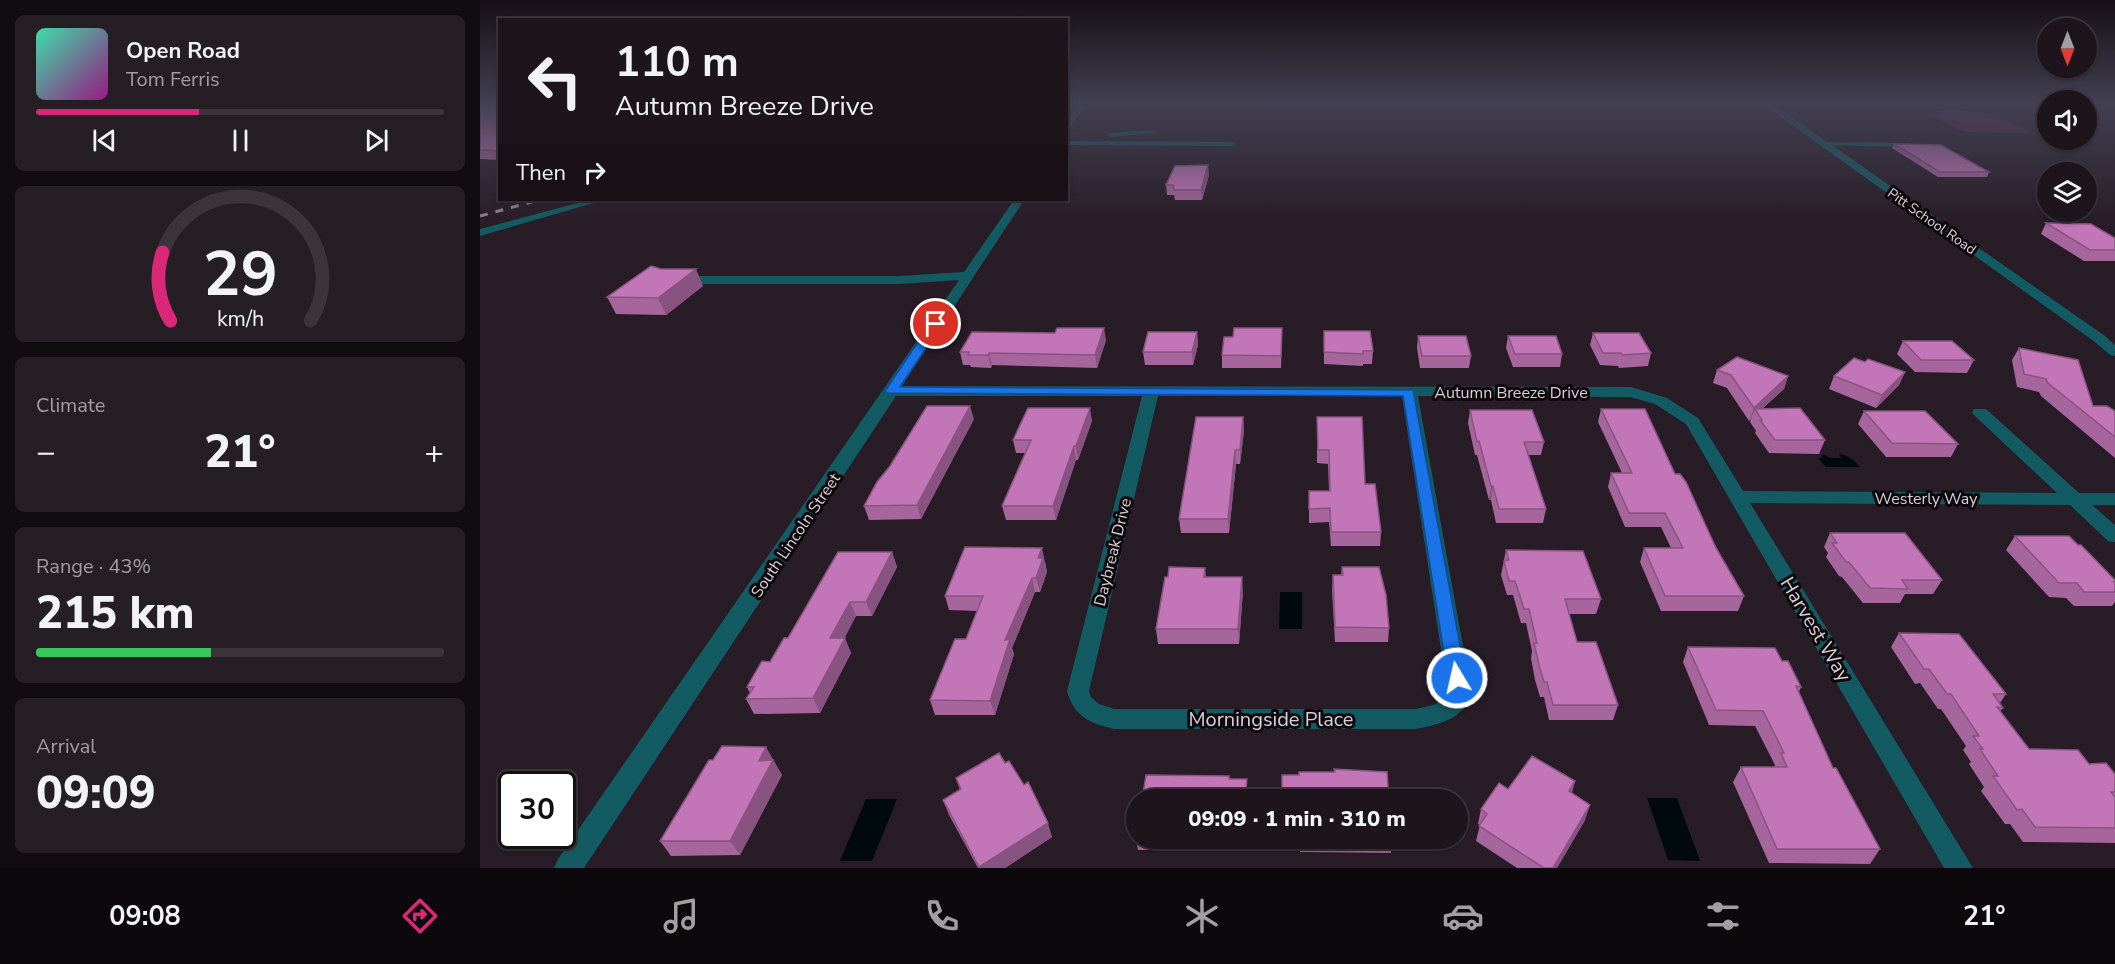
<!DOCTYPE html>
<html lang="en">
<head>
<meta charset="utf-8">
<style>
  :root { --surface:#1e151c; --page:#261e25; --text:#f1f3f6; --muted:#a19fa3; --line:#3c343b; --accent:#db2777 }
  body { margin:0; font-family:"Nunito Sans",sans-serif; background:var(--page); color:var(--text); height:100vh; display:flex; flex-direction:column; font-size:22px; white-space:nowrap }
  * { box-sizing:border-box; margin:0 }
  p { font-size:20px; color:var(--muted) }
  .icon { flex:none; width:33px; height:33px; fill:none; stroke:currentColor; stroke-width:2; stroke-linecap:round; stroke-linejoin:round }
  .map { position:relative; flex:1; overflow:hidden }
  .side { display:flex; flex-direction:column; gap:15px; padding:15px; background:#100c0f; width:480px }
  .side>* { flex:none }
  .top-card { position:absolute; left:18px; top:18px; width:570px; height:183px; border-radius:0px; box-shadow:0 2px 4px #0004,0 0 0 2px var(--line); background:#1e151c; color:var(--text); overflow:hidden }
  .needle { width:39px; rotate:180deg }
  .buttons { position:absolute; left:1557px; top:18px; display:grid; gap:12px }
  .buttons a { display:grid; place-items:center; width:60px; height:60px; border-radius:50%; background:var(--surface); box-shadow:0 2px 4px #0004,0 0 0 2px var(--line); font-size:30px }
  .speed { position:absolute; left:18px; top:771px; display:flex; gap:12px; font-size:30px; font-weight:700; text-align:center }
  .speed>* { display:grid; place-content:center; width:78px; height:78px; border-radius:50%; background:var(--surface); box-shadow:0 2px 4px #0004,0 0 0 2px var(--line); line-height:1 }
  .speed .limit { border:3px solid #111; border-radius:9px; background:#fff; color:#111 }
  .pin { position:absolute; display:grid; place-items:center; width:51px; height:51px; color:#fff; margin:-26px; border:3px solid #fff; border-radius:50%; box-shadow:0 2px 6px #0007 }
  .me { position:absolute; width:66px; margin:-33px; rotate:351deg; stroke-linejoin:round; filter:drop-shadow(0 0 4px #0008) }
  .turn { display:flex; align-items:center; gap:21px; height:126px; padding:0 18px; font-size:27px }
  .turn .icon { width:78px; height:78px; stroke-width:2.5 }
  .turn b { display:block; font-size:42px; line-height:51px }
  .then { display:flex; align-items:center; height:57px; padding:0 18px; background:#0003; gap:12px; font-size:22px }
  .big { font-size:45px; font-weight:800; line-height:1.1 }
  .side .tile { flex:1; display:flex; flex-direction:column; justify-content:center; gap:9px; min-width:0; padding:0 21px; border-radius:9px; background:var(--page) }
  .side .dial { align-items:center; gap:0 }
  .dial svg { height:156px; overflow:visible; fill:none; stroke:var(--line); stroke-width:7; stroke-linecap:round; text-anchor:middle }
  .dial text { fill:var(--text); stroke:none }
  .song { display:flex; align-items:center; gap:18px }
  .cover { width:72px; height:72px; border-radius:9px; background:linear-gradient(135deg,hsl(160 70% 55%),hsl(310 70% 35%)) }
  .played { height:6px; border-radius:3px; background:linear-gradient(90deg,var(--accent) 40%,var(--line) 40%) }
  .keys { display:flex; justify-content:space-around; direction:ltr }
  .heat { display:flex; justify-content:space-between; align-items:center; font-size:33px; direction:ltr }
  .charge { height:9px; border-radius:4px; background:linear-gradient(90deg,#34c759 43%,var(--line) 0) }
  .trip { position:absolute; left:646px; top:789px; width:342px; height:60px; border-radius:30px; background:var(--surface); box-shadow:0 2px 4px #0004,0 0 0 2px var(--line); font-weight:800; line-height:60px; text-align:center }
  .tab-bar { display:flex; height:96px; justify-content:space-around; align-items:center; background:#0c080b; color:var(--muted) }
  .tab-bar .icon { width:42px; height:42px }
  .tab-bar .selected { color:var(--accent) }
  .tab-bar b { font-size:27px; color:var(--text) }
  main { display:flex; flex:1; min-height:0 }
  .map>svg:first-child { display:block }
  .green { fill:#61205a }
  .water { fill:#00090b }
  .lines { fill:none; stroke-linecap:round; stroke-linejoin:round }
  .service { fill:#135b62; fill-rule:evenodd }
  .minor { fill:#135b62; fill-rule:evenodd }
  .tertiary { fill:#135b62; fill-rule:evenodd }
  .rail { stroke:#8c828b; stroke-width:3; stroke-dasharray:8 8; stroke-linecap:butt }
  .wall { fill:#a7659e }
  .shaded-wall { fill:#885381 }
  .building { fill:#c276b8; stroke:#885381; stroke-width:1.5 }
  .route { fill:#1a73e8; stroke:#114b97; stroke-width:1.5 }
  .labels { text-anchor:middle; stroke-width:6; stroke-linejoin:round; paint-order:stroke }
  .far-street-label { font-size:14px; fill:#d8d0d7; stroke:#0e080d }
  .street-label { font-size:16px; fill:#d8d0d7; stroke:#0e080d }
  .near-street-label { font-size:20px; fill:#d8d0d7; stroke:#0e080d }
</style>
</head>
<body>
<main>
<section class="side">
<div class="tile">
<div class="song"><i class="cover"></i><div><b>Open Road</b><p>Tom Ferris</p></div></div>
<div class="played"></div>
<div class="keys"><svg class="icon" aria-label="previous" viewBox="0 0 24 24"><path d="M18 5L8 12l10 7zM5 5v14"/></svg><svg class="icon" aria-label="pause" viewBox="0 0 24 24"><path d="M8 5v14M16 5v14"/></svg><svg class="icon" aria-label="next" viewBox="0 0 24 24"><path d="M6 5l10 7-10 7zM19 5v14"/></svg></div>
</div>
<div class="tile dial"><svg viewBox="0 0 100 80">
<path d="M14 69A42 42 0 1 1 86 69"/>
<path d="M14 69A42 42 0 0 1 10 34" stroke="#db2777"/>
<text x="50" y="56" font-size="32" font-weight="700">29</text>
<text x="50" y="72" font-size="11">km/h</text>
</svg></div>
<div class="tile"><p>Climate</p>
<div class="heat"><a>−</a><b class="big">21°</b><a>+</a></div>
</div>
<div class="tile"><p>Range · 43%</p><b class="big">215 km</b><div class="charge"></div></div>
<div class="tile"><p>Arrival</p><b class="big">09:09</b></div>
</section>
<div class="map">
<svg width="1635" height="868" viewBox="0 0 1635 868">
  <rect width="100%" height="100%" fill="#281c26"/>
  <path class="green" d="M1472 110 1510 113 1549 130 1547 133 1484 132 1451 115 1457 111Z"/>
  <path class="water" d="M1343 454 1350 458H1361L1359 454C1368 455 1374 460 1380 467H1346L1338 458H1341Z
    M800 592H822V629H799Z
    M1167 798H1197L1220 861 1188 860Z
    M386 799H417L392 861H360Z"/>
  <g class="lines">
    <path class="service" d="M673 130 675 131V133L630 137 627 135 630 133Z
      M586 141 753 142 756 144 753 146 586 145Z
      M1343 142 1429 143 1432 145 1429 147 1341 145V143Z"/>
    <path class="minor" d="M601 102H609L586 132V122Z
      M534 200H544L422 386 1151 387 1187 398 1218 418 1263 491 1577 493 1494 415 1492 412 1494 409H1506L1599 493H1635V505H1612L1635 525V542L1628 541 1590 505 1270 503 1493 868H1464L1206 424 1175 404 1150 397 938 396 992 696C980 720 960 724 936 729H634C610 723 594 717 587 691L662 396H416L104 868H74L78 859 479 280 418 284H197L191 280 197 276H418L484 272ZM678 396H922L968 695C959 705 949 706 936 709H634L619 704 611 697 609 691Z"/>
    <path class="tertiary" d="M1280 102H1290L1625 336 1635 345V356L1630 355 1615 342Z
      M109 200H124L0 236V229Z"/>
    <path class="rail" d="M0 216 59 200"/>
  </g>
  <path class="wall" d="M20 102V160L0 159V109Z
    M1414 144 1509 172 1507 177H1458L1412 148Z
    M729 175 722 200H695L694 195H687L686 185Z
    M1566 223 1635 238V261H1604L1561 234Z
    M223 286 186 315 136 314 127 297Z
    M844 331 893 351 892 364H883V366L844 364Z
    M717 332 718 345 713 365H665L663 352Z
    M1113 333 1171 353 1168 366 1139 368 1138 366 1120 365 1110 345Z
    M938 336 991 356 989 368H940L937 348Z
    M1028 336 1082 354 1080 367H1033L1026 348Z
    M626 340 617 368 512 365 511 368 491 367 490 365H483L480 352Z
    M802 341 801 368H742V355Z
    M1423 341 1494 360 1487 373 1435 372 1417 354Z
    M1539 348 1613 406 1635 411V458L1561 396 1559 392 1537 387 1532 360Z
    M1385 362 1425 372 1419 385 1396 408 1349 389 1354 376Z
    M1237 370 1308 376 1304 389 1282 409 1345 440 1339 454 1289 453 1275 433 1276 431 1270 422 1271 419 1269 421 1247 388 1233 383Z
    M1121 409 1195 474 1264 596 1258 611H1181L1160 562 1164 548H1191L1181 527H1145L1128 487 1131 473H1142L1118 422Z
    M990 410 1064 442 1061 455H1048L1066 509 1063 523H1016L1011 500H1009L997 455H995L988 423Z
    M1384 411 1478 444 1471 457H1406L1378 424Z
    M763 417 764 430 760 464H756L749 533H701L699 519Z
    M837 417 885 484 901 532 900 546H851L849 522 829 523V491H849L848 464 837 463Z
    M494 419 441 519 389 520 384 506Z
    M612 421 598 460H596L576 520H526L522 506 545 453H536L533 440Z
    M1350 533 1462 580 1453 594H1425L1420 603H1383L1362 577 1359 576 1346 557 1348 553 1344 547Z
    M1535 536 1598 545 1635 580V602L1632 606H1594L1586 598 1569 597 1526 550Z
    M1026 550 1121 599 1116 614H1089L1097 642 1138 705 1133 720H1069L1064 697H1060L1055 680 1051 658 1052 651 1046 623H1041L1033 595H1027L1021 575Z
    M412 552 417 567 392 616H376L364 638 371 653 340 713 274 714 266 699 270 693 267 687 290 662 308 638Z
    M565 562 567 572 560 592H555L532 648 534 654 515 715H455L450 700 486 639 497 611 469 610 465 596Z
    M862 567 909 628 908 642H855L852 590 853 575H861Z
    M725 568 726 577 763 591 759 644H678L676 629Z
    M1419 633 1526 694 1520 703 1523 708 1520 711 1549 749 1609 764 1635 774V843L1543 842 1530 824H1525L1501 791 1504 787 1489 764 1491 762 1483 750 1486 746 1461 709H1458L1440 683 1435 684 1411 647Z
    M1208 647 1302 661 1321 687 1319 692 1353 768 1400 849 1390 864 1289 863 1253 782 1261 767H1294L1295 765 1275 726 1229 725 1203 662Z
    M295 761 294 762 302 775 260 855 191 856 180 841Z
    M525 763 544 785 572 837 525 868H498L469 815 463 800 480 790 476 778Z
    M1095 781 1092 793 1105 820 1077 868H1037L996 841 1000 825 998 824 1001 809 1028 789Z
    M657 826V838H750L749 850H658L655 835Z
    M820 838H912L911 853 820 852Z"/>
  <path class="shaded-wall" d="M0 102H17L20 107 0 109Z
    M728 165 729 175 722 200 721 190Z
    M216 269 223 286 186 315 178 298Z
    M624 328 626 340 617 368 615 355Z
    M717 332 718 345 713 365 712 352Z
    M509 353 512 365 511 368 508 355Z
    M1425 372 1419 385 1396 408 1402 395Z
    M1308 376 1304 389 1277 413 1275 409 1271 419 1269 421 1274 408Z
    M490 406 494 419 441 519 437 505Z
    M610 408 612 421 598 460 596 446Z
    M763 417 764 430 760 464V450Z
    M594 446 596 460 576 520 573 506Z
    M755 450 756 464 749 533 748 519Z
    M1011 486H1013L1011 500H1009Z
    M562 548 567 572 560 592 556 578 558 558Z
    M412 552 417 567 392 616 386 602Z
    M762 577 763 591 759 644 758 629Z
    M552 578 555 592 532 648 534 654 515 715 510 701 525 640Z
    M370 602 376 616 357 653 350 638Z
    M365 638 371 653 340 713 333 698Z
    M286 747 302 775 260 855 250 841 279 761Z
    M767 779V800H765Z
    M1095 781 1091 796 1089 791Z
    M1110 805 1105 820 1077 868H1073Z
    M568 823 572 837 525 868H499V867Z
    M748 838H750L749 850Z"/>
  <path class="building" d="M17 102H20V153L14 150H0V109L16 108Z
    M1414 144 1461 145 1509 172H1460Z
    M728 165 721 190H694L693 185H686L695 166Z
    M1566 223 1611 224 1635 238V250H1610Z
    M171 266 181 269H216L178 298 127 297Z
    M577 328H624L615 355 509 353 508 355H488L489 352H480L492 332 575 333Z
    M754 328H802L801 356 742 355 744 337H753Z
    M844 331H890L893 351H883V354L844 352Z
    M668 332H717L712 352H663Z
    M1113 333H1159L1171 353 1142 355 1141 353H1123Z
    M938 336H986L991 356H942Z
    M1028 336H1076L1082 354H1035Z
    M1423 341H1472L1494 360H1441Z
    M1539 348 1598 360 1613 406H1627L1635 411V437L1568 383 1566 379 1544 374Z
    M1257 357 1308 376 1274 408 1251 375 1237 370Z
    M1374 358 1385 362 1388 359 1425 372 1402 395 1354 376Z
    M447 406H490L437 505 384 506 397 482 410 466Z
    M548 408H610L596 446H594L573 506H522L551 440H533Z
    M1320 408 1345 440H1295L1280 420H1282L1275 409Z
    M1121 409H1165L1195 474H1200L1206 482 1236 548 1264 596H1185L1164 548H1203L1185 513H1149L1131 473H1152Z
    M990 410H1052L1064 442H1044L1066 509H1019L1013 486H1011L999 441 997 442Z
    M1384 411H1445L1478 444 1412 443Z
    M716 417H763L760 450H755L748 519H699Z
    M837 417H882L885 484H895L901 532H851L850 508 829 509V491H850L849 450H838Z
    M1350 533H1425L1462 580H1422L1428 589 1390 588 1369 562H1366L1352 543H1357Z
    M1535 536H1589L1598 545H1601L1635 580V582H1634L1635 583V592H1604L1597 583H1579Z
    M485 547 562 548 558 558H563L556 578H552L525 640 530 639 510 701 450 700 475 639H486L503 596H465Z
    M1026 550 1103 551 1121 599H1085L1097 642H1116L1138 705H1073L1067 682H1064L1059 665 1054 643H1057L1049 609H1044L1035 581H1029L1024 561 1029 560Z
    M358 552H412L386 602H370L350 638H365L333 698 266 699 274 687H267L282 661 290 662 304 638H308Z
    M689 567 725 568 724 577H762L758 629H676L685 577H688Z
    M862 567H899L906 595 909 628 855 627 853 575H863Z
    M1419 633 1479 634 1526 694H1513L1523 708 1517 707 1549 749 1598 750 1609 764 1626 763 1635 774V792H1631L1635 797V828L1555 827 1542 809 1537 810 1513 776H1518L1500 749H1503L1493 736H1499L1471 694H1467L1449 669H1444Z
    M1208 647 1295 648 1302 661H1308L1321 687 1316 686 1353 768H1356L1400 849H1297L1261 767H1307L1301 753H1304L1283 711 1236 710Z
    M242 746 286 747 279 761 293 760 250 841H180L229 760H233Z
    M519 753 525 763 529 761 544 785 548 782 568 823 499 867 463 800 481 789 476 778Z
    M1052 756 1095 781 1089 791 1110 805 1073 868H1064L999 826 1007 814 1001 809 1019 783 1028 789Z
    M854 769 907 772 909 800H802V775H819V772H855Z
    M666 775 749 776V779H767L765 800H662Z"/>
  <linearGradient id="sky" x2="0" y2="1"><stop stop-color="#160f15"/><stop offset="0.46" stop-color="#424052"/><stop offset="1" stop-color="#424052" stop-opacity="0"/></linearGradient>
  <rect width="1635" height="224" fill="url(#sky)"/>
  <path class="route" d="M456 320 462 324 420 387 933 390 986 678 984 684 977 686 970 684 968 678 923 396 407 393 405 391 452 321Z"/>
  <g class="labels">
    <g class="far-street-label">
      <text transform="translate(1452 221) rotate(35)" y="5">Pitt School Road</text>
    </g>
    <g class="street-label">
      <text x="1031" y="398">Autumn Breeze Drive</text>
      <text x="1446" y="504">Westerly Way</text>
      <text transform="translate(315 535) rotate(-56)" y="6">South Lincoln Street</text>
      <text transform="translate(632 552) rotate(-76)" y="6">Daybreak Drive</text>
    </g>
    <g class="near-street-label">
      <text transform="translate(1336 629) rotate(59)" y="7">Harvest Way</text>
      <text x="791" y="726">Morningside Place</text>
    </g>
  </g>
</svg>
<div class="buttons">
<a><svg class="needle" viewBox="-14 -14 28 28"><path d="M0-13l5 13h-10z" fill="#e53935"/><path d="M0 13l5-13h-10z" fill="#a19fa3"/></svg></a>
<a><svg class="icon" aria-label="sound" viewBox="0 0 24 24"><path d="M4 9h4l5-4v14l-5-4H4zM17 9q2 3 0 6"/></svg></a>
<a><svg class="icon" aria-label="layers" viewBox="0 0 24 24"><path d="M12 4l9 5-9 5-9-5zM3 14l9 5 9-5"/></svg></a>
</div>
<div class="speed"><div class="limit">30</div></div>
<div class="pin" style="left:456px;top:324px;background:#d93025"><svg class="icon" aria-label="arrive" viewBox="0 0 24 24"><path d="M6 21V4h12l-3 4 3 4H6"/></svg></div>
<svg class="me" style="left:977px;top:678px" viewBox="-20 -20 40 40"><circle r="17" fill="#1a73e8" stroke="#fff" stroke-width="3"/><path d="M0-11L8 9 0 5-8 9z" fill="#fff"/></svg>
<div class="trip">09:09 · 1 min · 310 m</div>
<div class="top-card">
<div class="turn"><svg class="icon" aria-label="left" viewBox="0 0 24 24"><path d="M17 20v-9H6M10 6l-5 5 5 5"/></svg><div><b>110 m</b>Autumn Breeze Drive</div></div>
<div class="then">Then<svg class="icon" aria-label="right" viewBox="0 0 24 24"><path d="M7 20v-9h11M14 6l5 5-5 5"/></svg></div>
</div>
</div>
</main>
<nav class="tab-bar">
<b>09:08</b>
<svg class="icon selected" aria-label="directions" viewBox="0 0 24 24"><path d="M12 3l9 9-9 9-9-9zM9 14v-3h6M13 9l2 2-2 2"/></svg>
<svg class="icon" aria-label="music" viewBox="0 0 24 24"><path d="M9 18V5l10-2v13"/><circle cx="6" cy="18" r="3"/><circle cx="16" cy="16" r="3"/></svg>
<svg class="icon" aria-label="phone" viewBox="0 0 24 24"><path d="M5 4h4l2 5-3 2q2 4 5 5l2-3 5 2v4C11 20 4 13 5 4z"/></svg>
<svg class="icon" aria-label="climate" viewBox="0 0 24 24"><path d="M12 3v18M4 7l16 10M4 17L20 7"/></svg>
<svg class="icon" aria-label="car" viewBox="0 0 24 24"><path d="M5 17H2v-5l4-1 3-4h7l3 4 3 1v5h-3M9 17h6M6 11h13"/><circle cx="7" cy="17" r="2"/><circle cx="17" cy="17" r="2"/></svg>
<svg class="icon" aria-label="filters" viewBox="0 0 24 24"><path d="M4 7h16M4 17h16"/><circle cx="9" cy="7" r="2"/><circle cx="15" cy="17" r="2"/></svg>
<b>21°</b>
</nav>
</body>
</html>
